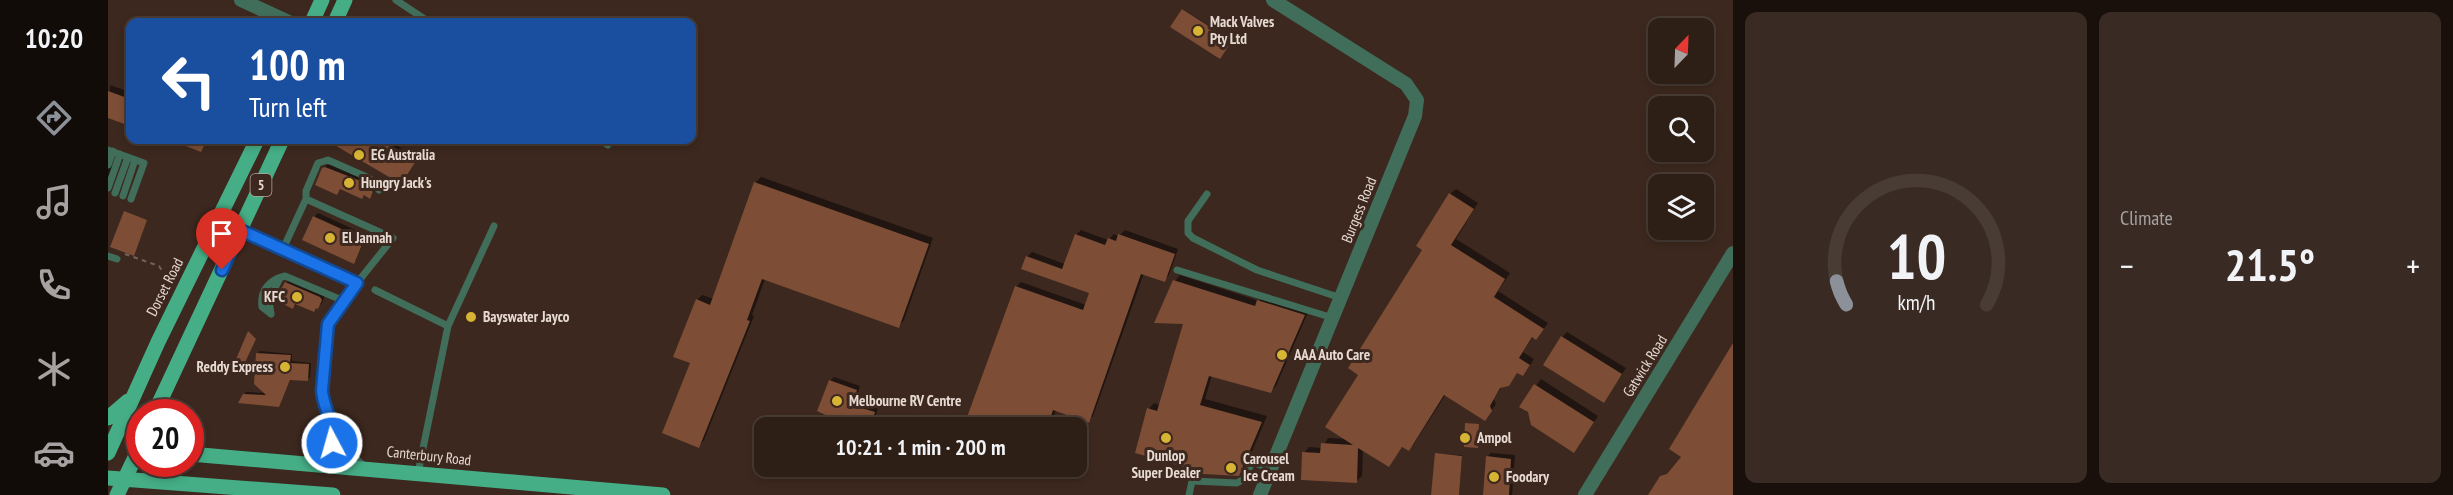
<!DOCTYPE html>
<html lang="en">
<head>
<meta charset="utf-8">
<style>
  :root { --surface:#2d1e16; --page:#392b23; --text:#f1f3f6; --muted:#a7a2a1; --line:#483c35; --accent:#8c9099 }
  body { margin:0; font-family:"PT Sans Narrow",sans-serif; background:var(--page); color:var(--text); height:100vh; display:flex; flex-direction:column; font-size:22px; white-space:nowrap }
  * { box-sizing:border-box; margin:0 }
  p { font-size:20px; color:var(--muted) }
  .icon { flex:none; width:33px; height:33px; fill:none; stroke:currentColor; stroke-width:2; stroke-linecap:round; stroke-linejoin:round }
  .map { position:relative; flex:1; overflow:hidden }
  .sheet { display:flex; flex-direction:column; gap:12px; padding:12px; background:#19100c; width:720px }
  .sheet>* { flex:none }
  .banner { position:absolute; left:18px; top:18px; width:570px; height:126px; border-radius:12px; box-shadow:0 3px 9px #0003,0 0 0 2px var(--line); background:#1a4fa0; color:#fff; overflow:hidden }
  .needle { width:39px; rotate:23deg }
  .controls { position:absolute; left:1540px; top:18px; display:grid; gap:12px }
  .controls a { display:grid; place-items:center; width:66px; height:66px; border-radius:12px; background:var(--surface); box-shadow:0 3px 9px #0003,0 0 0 2px var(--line); font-size:30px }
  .speed { position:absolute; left:18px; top:399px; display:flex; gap:12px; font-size:30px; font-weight:700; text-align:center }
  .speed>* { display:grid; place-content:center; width:78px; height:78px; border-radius:50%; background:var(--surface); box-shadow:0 3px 9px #0003,0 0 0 2px var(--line); line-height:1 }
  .speed .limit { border:9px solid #d22; background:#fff; color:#111 }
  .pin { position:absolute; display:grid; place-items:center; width:51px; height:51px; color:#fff; margin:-62px -26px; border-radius:50% 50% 50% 0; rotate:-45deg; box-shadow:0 0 6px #0007 }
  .pin .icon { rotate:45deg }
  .me { position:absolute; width:66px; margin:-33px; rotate:354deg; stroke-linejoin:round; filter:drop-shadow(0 0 4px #0008) }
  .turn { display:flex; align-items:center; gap:21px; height:126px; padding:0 24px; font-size:27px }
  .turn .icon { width:78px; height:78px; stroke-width:2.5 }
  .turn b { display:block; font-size:42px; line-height:51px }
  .big { font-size:45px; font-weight:700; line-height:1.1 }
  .sheet .tile { flex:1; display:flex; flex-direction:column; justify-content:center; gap:9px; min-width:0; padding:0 21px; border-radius:12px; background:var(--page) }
  .sheet .dial { align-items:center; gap:0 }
  .dial svg { height:156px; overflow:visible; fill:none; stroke:var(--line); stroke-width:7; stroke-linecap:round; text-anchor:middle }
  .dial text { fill:var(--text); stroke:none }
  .heat { display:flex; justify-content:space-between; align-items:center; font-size:33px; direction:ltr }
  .sheet .tiles { flex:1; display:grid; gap:12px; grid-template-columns:repeat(2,1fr) }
  .trip { position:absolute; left:646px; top:417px; width:333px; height:60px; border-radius:12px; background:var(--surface); box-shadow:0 3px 9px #0003,0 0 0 2px var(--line); font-weight:700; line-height:60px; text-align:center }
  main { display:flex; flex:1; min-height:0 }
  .dock { display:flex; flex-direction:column; width:108px; justify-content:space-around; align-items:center; background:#120c09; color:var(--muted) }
  .dock .icon { width:42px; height:42px }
  .dock .on { color:var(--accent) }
  .dock b { font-size:27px; color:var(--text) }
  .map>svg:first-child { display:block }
  .shadow { fill:#0007 }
  .building { fill:#7d4d35 }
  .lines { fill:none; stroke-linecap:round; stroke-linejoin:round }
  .path { stroke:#736258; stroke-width:2; stroke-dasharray:4.5 4.5; stroke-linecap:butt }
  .lane { stroke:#406e5b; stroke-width:7 }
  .street { stroke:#406e5b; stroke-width:14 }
  .primary { stroke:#45ae87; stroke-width:15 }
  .route-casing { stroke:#114b97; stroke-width:15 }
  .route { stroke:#1a73e8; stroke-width:10 }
  .poi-dot { fill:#d8b434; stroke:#3c281e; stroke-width:2 }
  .labels { text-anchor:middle; stroke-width:6; stroke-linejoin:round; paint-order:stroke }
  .shield { fill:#3c281e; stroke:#b4a59d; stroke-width:1.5 }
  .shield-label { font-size:14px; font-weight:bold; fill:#e7dad3 }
  .poi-label { font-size:15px; font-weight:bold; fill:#e7dad3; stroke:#3c281e; text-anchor:start }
  .street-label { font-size:15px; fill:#e7dad3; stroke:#3c281e }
</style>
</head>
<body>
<main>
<nav class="dock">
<b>10:20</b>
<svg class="icon on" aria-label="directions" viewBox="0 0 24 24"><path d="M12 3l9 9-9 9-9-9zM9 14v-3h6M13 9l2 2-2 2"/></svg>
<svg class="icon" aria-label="music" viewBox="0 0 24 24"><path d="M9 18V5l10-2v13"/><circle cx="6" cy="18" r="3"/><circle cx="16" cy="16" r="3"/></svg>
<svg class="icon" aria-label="phone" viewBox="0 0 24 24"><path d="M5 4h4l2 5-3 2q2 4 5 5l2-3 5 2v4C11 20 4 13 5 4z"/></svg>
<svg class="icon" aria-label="climate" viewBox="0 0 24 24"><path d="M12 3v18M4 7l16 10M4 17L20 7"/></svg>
<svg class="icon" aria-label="car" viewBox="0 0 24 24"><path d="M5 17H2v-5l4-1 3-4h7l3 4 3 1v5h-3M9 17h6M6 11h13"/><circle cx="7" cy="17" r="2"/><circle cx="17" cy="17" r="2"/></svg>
</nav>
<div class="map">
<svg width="1625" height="495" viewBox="0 0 1625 495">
  <rect width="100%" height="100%" fill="#3c281e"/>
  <path class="shadow" d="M1075 9 1123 40 1112 57 1064 27Z
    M2 85 22 92V125L0 116Z
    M64 140H101L93 150Z
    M228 140H280L309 158 295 180 227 143Z
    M0 164 4 166 0 182Z
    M219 165H226L260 180 267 188 265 194 262 197 233 188 229 193 215 168Z
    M653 177 825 238 796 320 791 326 657 279 644 315 646 316 596 440 591 446 584 362 589 300 594 295 606 299 647 183Z
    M1348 189 1370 203 1348 239 1402 273 1390 291 1440 323 1428 339 1425 336 1415 352 1426 359 1420 369 1415 375 1410 372 1400 385 1394 386 1386 399 1388 404 1377 419 1338 394 1306 444 1301 449 1295 446 1281 465 1255 449 1254 476 1248 481 1196 453 1201 447 1214 448 1220 438 1239 439 1252 374 1342 194Z
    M210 213 254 233 251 238 257 241 246 262 206 217Z
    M973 230 1000 240 1006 234 1011 236 1017 230 1070 249 1061 275 1056 280 1036 273 985 416 980 421 948 410 942 428H857L908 287 913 282 978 305 982 293 919 257 924 252 957 264 968 235Z
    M1072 275 1151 301 1156 296 1201 310 1168 386 1163 391 1104 375 1097 399 1159 416 1137 468 1131 473 1082 467 1041 409 1046 403 1052 405 1076 323 1067 281Z
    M182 279 217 295 214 303 210 307 189 303 185 307 178 283Z
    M1459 332 1518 368 1496 401 1454 337Z
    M152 351 184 354V361L203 363 202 378 183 379 170 406 136 395 138 392 158 393 150 353Z
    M726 377 752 386 747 401 770 408 764 428H722L726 417 722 381Z
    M1433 379 1490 416 1466 451 1413 406Z
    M1383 453 1407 455 1404 495H1376L1379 457Z
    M1328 454 1354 455 1351 495H1325Z"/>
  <path class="building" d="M1074 9 1124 41 1112 59 1062 27Z
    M0 91 22 99V126L0 118Z
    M63 140H99L93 152Z
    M218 140H274L308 161 293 184Z
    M217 167 258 183 265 192 262 199 256 195 254 199 232 189 229 195 207 185 214 168Z
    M646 182 821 244 791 328 654 279 639 320 642 321 591 448 554 433 582 363 565 357 588 299 602 305Z
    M1341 193 1366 209 1343 245 1397 279 1386 297 1436 329 1428 340 1424 337 1411 358 1422 365 1415 376 1409 373 1401 386 1392 388 1382 406 1384 411 1377 421 1336 395 1301 451 1294 447 1281 467 1250 448 1249 483 1193 480 1194 452 1212 453 1213 443 1245 445 1217 427 1250 375 1240 368 1314 250 1308 246Z
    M16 211 39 220 26 256 2 247Z
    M205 216 251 237 248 242 254 245 246 264 194 240Z
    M967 234 997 245 1000 238 1008 241 1010 234 1067 254 1057 282 1033 274 981 423 945 410 939 428H855L907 286 975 310 981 293 913 269 918 256 954 269Z
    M1065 280 1147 306 1149 300 1197 315 1163 393 1101 376 1092 405 1154 422 1131 476 1078 473 1080 468 1027 453 1039 408 1049 411 1075 324 1046 323Z
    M177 282 212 297 214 300 210 309 208 308 206 312 187 304 185 309 167 300Z
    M140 331 148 339 133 371 126 364Z
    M1453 336 1514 374 1496 403 1435 365Z
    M1625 343V495H1540L1552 476 1559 474 1573 457 1561 449Z
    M148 353 183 355 182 363 201 364 200 381 182 380 171 407 130 403 135 394 158 395 146 384Z
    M721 380 749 390 744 405 767 412 762 428H721L724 418 709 411Z
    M1426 384 1486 422 1466 453 1423 425 1420 412 1411 407Z
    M1357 423 1371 424 1370 448 1356 447Z
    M1327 453 1354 456 1351 495H1323Z
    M1378 456 1403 459 1401 495H1375Z"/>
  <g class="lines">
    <path class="path" d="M17 254 51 266 60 281"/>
    <path class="lane" d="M288 0 321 22
      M492 140 500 145
      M0 150 36 163 23 199
      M0 165 5 151
      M0 188 12 154
      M7 193 20 157
      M1099 194 1080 221V233L1085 238 1149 270 1233 298
      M15 196 27 160
      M198 199 285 238 249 283
      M111 220 249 283 220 324 214 390C215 412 240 453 256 466
      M175 249 198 199V191L210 163 220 160 261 178 271 190
      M0 256 9 259
      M1069 270 1225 318
      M267 290 340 326
      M163 314 154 307C152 290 161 280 177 276L236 301
      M163 314 161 300 172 278
      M195 461C217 450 227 450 224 423
      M310 473 340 326 386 226
      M1081 495 1084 481 1129 483 1136 479 1144 462 1163 469"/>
    <path class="street" d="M133 0 181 22
      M1152 495 1307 116 1309 100 1298 84 1165 0
      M1477 495 1625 253"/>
    <path class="primary" d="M204 22 214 0
      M227 22 237 0
      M47 412 174 140
      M0 418 20 401
      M0 453 50 342 149 140
      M82 454 555 495
      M0 478 225 495
      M9 495 32 447"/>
  </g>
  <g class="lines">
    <g class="route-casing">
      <path id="route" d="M114 270 132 230 249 283 220 324 214 390C215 409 228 424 224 443"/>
    </g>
    <use href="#route" class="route"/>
  </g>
  <g class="poi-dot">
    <circle cx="1090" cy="31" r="6"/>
    <circle cx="251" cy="155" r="6"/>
    <circle cx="241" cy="183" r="6"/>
    <circle cx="222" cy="238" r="6"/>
    <circle cx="189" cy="297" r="6"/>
    <circle cx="363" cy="317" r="6"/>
    <circle cx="1174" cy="355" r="6"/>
    <circle cx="177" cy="367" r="6"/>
    <circle cx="729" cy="401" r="6"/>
    <circle cx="1058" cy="438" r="6"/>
    <circle cx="1357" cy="438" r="6"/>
    <circle cx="1123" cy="468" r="6"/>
    <circle cx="1386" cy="477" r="6"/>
  </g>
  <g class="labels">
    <rect class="shield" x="142.5" y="174" width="21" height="22" rx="4.5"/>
    <g class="shield-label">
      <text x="153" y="190">5</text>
    </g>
    <g class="poi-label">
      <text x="1102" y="27">Mack Valves<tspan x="1102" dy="17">Pty Ltd</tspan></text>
      <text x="263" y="160">EG Australia</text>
      <text x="253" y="188">Hungry Jack's</text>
      <text x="234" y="243">El Jannah</text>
      <text x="177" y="302" text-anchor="end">KFC</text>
      <text x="375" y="322">Bayswater Jayco</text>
      <text x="1186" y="360">AAA Auto Care</text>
      <text x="165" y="372" text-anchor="end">Reddy Express</text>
      <text x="741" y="406">Melbourne RV Centre</text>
      <text x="1369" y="443">Ampol</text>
      <text x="1058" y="461" text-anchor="middle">Dunlop<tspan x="1058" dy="17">Super Dealer</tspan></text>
      <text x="1135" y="464">Carousel<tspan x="1135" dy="17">Ice Cream</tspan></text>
      <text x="1398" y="482">Foodary</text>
    </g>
    <g class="street-label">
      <text transform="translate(1251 210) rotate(-68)" y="5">Burgess Road</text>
      <text transform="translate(57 287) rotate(-63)" y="5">Dorset Road</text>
      <text transform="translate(1537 366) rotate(-58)" y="5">Gatwick Road</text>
      <text transform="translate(321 456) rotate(6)" y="5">Canterbury Road</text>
    </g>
  </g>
</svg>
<div class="controls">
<a><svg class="needle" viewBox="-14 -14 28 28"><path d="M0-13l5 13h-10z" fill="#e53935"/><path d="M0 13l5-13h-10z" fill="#a7a2a1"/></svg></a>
<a><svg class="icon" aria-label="search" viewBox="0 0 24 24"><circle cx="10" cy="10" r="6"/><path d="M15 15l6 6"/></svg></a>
<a><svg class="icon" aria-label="layers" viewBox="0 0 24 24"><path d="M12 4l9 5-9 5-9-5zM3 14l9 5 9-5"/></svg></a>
</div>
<div class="speed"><div class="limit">20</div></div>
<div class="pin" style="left:114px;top:270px;background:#d93025"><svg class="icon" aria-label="arrive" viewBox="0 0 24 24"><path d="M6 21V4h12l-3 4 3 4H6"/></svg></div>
<svg class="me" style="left:224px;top:443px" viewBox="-20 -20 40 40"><circle r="17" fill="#1a73e8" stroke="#fff" stroke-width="3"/><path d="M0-11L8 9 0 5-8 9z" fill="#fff"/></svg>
<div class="trip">10:21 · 1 min · 200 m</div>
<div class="banner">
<div class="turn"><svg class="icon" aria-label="left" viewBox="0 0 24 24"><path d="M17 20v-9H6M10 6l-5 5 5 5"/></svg><div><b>100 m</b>Turn left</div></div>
</div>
</div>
<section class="sheet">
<div class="tiles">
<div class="tile dial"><svg viewBox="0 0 100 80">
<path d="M14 69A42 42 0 1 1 86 69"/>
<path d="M14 69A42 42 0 0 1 9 57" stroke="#8c9099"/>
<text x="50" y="56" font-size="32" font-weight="700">10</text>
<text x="50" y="72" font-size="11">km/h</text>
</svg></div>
<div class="tile"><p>Climate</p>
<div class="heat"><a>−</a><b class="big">21.5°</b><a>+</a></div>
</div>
</div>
</section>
</main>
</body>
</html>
